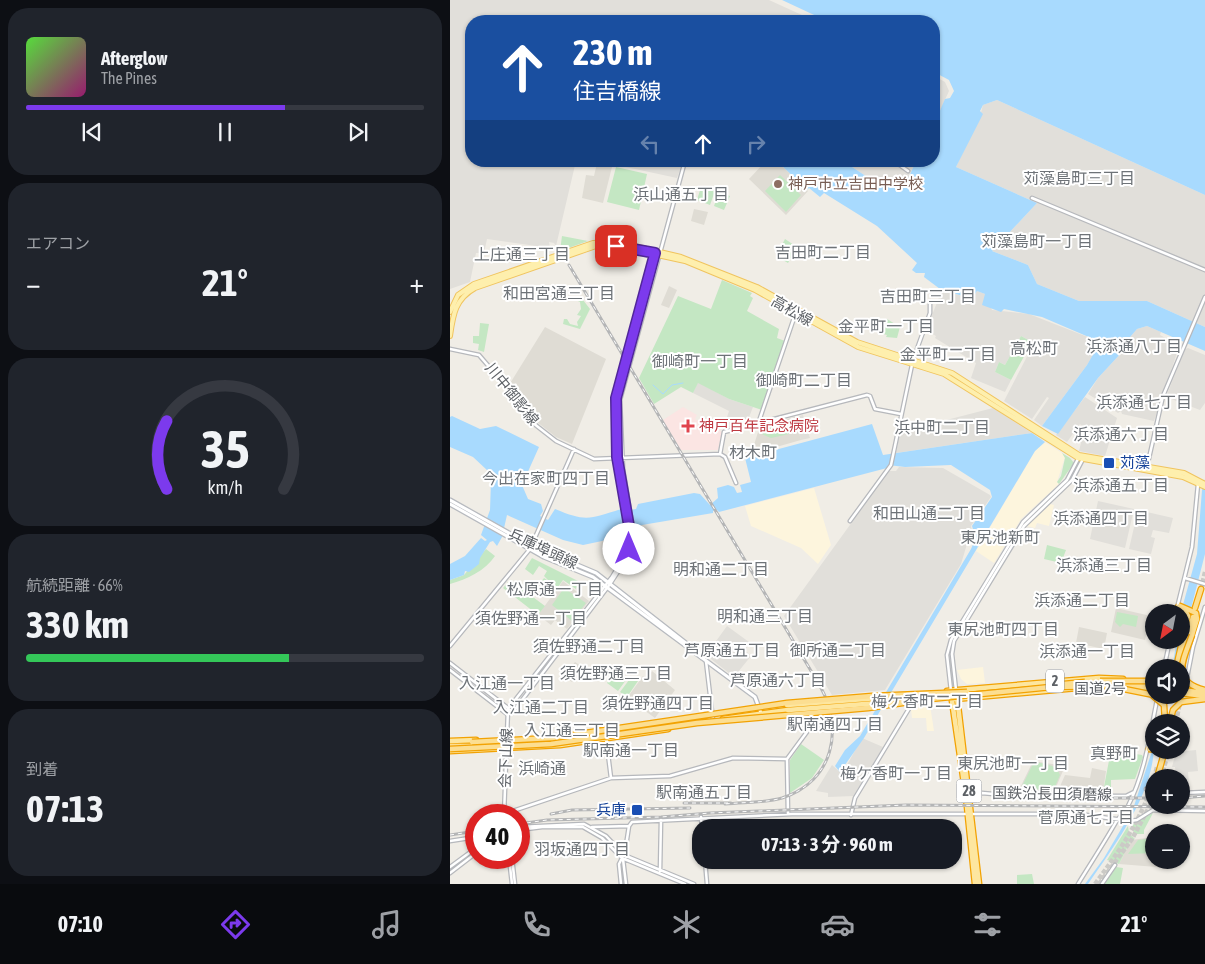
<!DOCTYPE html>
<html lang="ja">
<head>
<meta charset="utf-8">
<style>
  :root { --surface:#171b24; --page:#20242c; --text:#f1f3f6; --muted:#9ea1a6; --line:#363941; --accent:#7c3aed }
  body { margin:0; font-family:"Asap Condensed","Noto Sans JP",sans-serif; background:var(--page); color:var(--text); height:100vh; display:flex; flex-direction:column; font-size:19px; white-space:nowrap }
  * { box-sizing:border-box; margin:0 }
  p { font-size:16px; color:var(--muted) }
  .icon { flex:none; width:28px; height:28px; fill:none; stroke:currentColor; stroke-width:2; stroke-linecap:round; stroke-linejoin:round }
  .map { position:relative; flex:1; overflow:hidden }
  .sheet { display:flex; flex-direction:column; gap:8px; padding:8px; background:#0d0f14; width:450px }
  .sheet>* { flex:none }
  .banner { position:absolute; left:15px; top:15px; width:475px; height:152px; border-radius:20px; box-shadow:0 1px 4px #0004; background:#1a4fa0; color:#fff; overflow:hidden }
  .needle { width:32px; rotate:212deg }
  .fabs { position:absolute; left:695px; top:604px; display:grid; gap:10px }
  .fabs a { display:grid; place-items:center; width:45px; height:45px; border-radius:50%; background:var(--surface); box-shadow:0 1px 4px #0004; font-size:25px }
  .speed { position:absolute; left:15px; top:804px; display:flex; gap:10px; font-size:25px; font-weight:700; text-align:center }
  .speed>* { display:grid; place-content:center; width:65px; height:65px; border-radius:50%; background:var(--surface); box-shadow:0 1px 4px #0004; line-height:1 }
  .speed .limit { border:8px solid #d22; background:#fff; color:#111 }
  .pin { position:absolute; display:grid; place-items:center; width:42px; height:42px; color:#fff; margin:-21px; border-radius:10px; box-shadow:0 2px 8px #0006 }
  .me { position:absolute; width:55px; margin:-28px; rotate:0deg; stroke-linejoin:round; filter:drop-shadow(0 0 4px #0008) }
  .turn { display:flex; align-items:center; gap:18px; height:105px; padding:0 25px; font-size:22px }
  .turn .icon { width:65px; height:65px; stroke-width:2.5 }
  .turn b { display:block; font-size:35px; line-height:42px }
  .lanes { display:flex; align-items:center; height:48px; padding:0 25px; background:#0003; justify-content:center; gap:25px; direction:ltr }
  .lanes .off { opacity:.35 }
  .big { font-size:38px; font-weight:700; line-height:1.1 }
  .sheet .widget { flex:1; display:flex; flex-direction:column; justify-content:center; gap:8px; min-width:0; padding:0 18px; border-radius:20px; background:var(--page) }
  .sheet .dial { align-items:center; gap:0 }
  .dial svg { height:130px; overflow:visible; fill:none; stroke:var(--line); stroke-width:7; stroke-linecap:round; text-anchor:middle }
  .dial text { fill:var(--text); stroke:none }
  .song { display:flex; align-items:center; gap:15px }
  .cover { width:60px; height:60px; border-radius:8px; background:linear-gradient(135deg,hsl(110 70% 55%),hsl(320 70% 35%)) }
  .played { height:5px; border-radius:2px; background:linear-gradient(90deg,var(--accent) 65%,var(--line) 65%) }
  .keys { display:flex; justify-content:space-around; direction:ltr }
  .heat { display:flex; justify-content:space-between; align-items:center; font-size:28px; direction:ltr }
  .charge { height:8px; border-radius:4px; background:linear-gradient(90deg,#34c759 66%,var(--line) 0) }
  .trip { position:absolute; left:242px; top:819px; width:270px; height:50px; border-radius:20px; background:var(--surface); box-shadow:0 1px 4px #0004; font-weight:700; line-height:50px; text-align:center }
  .dock { display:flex; height:80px; justify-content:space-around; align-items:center; background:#090b0e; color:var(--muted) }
  .dock .icon { width:35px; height:35px }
  .dock .on { color:var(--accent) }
  .dock b { font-size:22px; color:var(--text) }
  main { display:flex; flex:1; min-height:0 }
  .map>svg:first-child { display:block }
  .commercial { fill:#fdf5dd }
  .industrial { fill:#e1dfda }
  .education { fill:#dfdcd4 }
  .medical { fill:#fbe5e3 }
  .green { fill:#c4e7c3 }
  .water { fill:#a8dafe }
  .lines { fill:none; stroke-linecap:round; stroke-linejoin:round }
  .stream { stroke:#a8dafe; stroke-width:1 }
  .motorway-tunnel { stroke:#cbcac6; stroke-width:4.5; stroke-dasharray:4.5 2; stroke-linecap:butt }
  .tertiary-casing { stroke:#b6b8bc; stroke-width:5 }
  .secondary-casing { stroke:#b7babf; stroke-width:5.5 }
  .primary-casing { stroke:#f0c45f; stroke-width:6 }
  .trunk-casing { stroke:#f2a203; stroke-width:7 }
  .motorway-casing { stroke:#f2a203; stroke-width:7 }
  .tertiary { stroke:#fff; stroke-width:2.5 }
  .secondary { stroke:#fff; stroke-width:3 }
  .primary { stroke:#feefad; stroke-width:4 }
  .trunk { stroke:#fde69f; stroke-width:4.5 }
  .motorway { stroke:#fcde91; stroke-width:4.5 }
  .rail-casing { stroke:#b4b5b6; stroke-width:3 }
  .rail { stroke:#fff; stroke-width:1; stroke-dasharray:4; stroke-linecap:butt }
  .trunk-bridge-casing { stroke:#f2a203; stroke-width:7; stroke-linecap:butt }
  .motorway-bridge-casing { stroke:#f2a203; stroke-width:7; stroke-linecap:butt }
  .trunk-bridge { stroke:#fde69f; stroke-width:4.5 }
  .motorway-bridge { stroke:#fcde91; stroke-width:4.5 }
  .route-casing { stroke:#51269a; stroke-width:12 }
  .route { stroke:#7c3aed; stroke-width:9 }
  .education-dot { fill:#8d6e63; stroke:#fff; stroke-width:2 }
  .health-dot { fill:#e0444e; stroke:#fff; stroke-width:2 }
  .transit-dot { fill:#1a4fb4; stroke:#fff; stroke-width:2 }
  .labels { text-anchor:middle; stroke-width:4; stroke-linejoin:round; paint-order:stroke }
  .shield { fill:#fff; stroke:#8e9094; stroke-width:1 }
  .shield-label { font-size:14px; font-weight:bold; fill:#5d6166 }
  .education-label { font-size:15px; fill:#785e54; stroke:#fff; text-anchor:start }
  .street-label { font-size:15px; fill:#5d6166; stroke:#fff }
  .health-label { font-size:15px; fill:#be3a42; stroke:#fff; text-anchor:start }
  .transit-label { font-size:15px; fill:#164399; stroke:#fff; text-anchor:start }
  .neighbourhood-label { font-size:16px; fill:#6e7378; stroke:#fff }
</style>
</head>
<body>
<main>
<section class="sheet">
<div class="widget">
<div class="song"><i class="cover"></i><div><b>Afterglow</b><p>The Pines</p></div></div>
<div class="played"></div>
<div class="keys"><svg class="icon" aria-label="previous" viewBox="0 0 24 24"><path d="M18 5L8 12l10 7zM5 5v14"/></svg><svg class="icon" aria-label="pause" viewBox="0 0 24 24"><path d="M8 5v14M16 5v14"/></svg><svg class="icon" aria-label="next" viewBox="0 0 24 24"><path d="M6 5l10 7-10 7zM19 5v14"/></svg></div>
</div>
<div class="widget"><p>エアコン</p>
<div class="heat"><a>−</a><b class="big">21°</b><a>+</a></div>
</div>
<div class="widget dial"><svg viewBox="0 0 100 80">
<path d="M14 69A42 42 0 1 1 86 69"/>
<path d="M14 69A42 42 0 0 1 14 27" stroke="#7c3aed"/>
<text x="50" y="56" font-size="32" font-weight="700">35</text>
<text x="50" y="72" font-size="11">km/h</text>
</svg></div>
<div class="widget"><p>航続距離 · 66%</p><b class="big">330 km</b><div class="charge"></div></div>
<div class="widget"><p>到着</p><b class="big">07:13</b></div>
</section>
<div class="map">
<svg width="755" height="884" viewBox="0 0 755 884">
  <rect width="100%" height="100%" fill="#f0ede6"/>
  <path class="commercial" d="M595 442 612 453 615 457 607 482 609 484 571 519 544 563 526 551 585 451Z
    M364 488 381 545 368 564 351 548 301 526 295 506Z
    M600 504 604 505 599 526 587 523 585 528 577 526Z
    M533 667 535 683 517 684 511 679 507 670Z
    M480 705 484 731H477L476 718H462L461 709Z"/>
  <path class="industrial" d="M0 0H319L365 21H21V161H126L106 246 104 243 99 242 100 248 37 239 34 253H26L20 282 0 289Z
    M484 76 495 82 499 91 484 124Z
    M547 100 755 195V327L697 301H629L587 284 578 265 542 251 587 203 506 167 530 116 533 105Z
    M148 161H233L227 178Z
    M393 161H466L457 181 434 188Z
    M492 290 522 299 527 291 535 294 542 310 579 314 648 341 652 340 637 365 592 426 584 420 599 398 597 397 582 419 554 401 584 343 571 336 555 365 549 362 545 372 561 380 555 392 521 378 526 363 485 338 486 336 476 330Z
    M697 326 711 332 710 335 723 342 721 347 728 350 704 421 672 414 671 411 668 413 638 394 648 378 673 351 675 343 687 329Z
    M738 348 755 355V403L750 410 716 397 735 349Z
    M248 382 279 399 303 407 296 425 273 430 279 411 243 393Z
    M635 397 667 418 655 456 629 451 631 443 623 438 632 426 630 424 617 442 606 435Z
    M543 408 582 433 446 453 450 432Z
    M353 415 360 438 351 440 345 417Z
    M449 467 493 468 540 495 541 497 521 526 522 538 517 544 511 564 435 690 382 695 334 616 439 471H446Z
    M648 501 684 509 675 548 640 539Z
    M688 510 723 518 719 533 703 530 701 537 705 538 701 554 679 549Z
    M277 626 299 642 296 651 301 656 284 677 256 655Z
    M412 738 433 747 404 796 378 797V793L366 791 382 765 390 772 397 765Z
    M746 750 748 771 738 772 739 783 731 784V778L726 774 725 767H722L726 752Z"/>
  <path class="education" d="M316 161H327L358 191 336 215 299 179Z
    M147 163 162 167 153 203 132 198 136 175 144 176Z
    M244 209 258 212 254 225 241 221Z
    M219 286 227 290 219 308 211 305Z
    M95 327 156 359 122 444 106 437 87 422 59 385Z
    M345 417 351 440 301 454 310 426Z
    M113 581 139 601 117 629 105 620 101 625 88 615Z
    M666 608 701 616 695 640 661 632Z
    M629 627 657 633 654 649 626 643Z
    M125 662 131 666 122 682 114 676Z
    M202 671 225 690 205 718 177 698 193 676 197 679Z
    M583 761 615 766 604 792 569 790Z
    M642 768 656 771 653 792 608 791 615 775 640 778Z
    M704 837V860H719V868L669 864 681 840Z"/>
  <path class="medical" d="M233 407 247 415 245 419 272 432 268 450H231L213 420Z"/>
  <path class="green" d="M166 167 197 174 189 210 157 202Z
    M330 175 351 195 336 212 315 191Z
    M251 187 265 191 260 205 247 200Z
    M269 192 280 196 274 210 264 206Z
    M112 236 138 241 110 251Z
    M335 239 347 247 338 263 326 256Z
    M272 280 302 293 300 296 303 298 297 311 329 329 327 338 335 341 312 410 279 399 248 383 243 393 231 387 204 404 189 378 228 296 261 309Z
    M124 299 133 300 140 309 130 329 113 324 114 319H117L120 324 128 326 127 322 131 316 127 315 131 309 130 302Z
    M437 319 450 327 447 338 436 337 437 335 430 333Z
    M30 323 39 324 34 352 28 350 29 344 23 343V336H29Z
    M571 336 582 342 561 380 545 372 549 362 555 365Z
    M335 421 339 434 321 438 309 433 312 428Z
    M612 453 620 458 624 463 609 484 607 482 611 476 615 458Z
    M597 545 616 550 611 563 594 559Z
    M36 549 45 556C35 571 17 579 0 584V580L14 575Z
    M82 558 128 581 126 589 113 580 102 596 100 595V589L90 583 94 578 100 582 94 576 97 571 89 566 83 575 75 569Z
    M60 580 95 606 88 615 53 588Z
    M114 588 136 603 122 621 102 605Z
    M667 612 688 616 686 627 673 624 670 627 665 622Z
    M165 672 176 680 168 691 157 683Z
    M182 676 188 681 177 697 170 692Z
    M351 744 374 760 362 778 340 793V760Z
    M661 750 692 755 693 757 685 779 661 780V792H653Z
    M584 762C596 764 606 764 610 775L604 789 570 790Z
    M703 813 694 830V834H684L682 824Z
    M678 826 679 833 685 839 681 840 669 864 657 860Z
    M704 838V853L678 854 688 840Z
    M666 867 673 868 670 884H654Z
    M582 874 584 884H567V875Z"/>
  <path class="water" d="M332 0H755V195L547 100 533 105 530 111 533 114 506 167 587 203 542 251 578 265 587 284 629 301H697L755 327V351L697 326 687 329 675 343 673 351 648 378 608 434 592 426 637 365 652 339 648 341 592 317 554 309 551 312 532 305 535 294 527 291 522 299 490 289 474 277 475 273H466L462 270 467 263 427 226 374 193 370 197 359 188 357 190 327 161H393L434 188 457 181 466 161H484V124L495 99 500 98 504 91 499 80 484 72V21H377Z
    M2 416 30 429 46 426 89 447 72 485 78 499 91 504 93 511 90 516 98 520 105 509C136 522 140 519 171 509L173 511 186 509 188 504 244 493 250 494 260 505 268 498 267 488 278 485 284 487 287 493 292 492 290 485 301 482 295 458 422 424 433 455 582 433 595 442 585 451 414 738 390 772 385 766 395 750 410 736 521 549 526 538 522 526 542 497 540 490 501 465 455 467 438 465 437 468 269 512 267 510 263 511V513L192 525 152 541 133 545 113 540 57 515 52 537 47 546 43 541 40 542 30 558 29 564 19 572 15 571 14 575 0 580V564L15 556 31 538 35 541 37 540 31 535 40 510 41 481 38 471 23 457 0 447V417Z
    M755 479V554L726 667 722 668 727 640H731V612L747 554 752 490Z
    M704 745C704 792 666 844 638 884H635L654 858 683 809Z"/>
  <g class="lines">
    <path class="stream" d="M203 385 213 394 222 385 233 383"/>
    <path class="motorway-tunnel" d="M751 589 755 572
      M726 722 730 702
      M704 778 707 767
      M711 778 719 750
      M645 884C670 850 692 819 704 779
      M649 884 682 839 704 798"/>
    <g class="tertiary-casing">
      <path id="tertiary" d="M444 161 458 171
        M582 198 755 270
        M0 349 29 355 66 398 83 423 106 441 144 459 270 454
        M308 424 346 312
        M270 454 274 432 417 395 420 396 425 409 451 414
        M270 454 275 457 286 483
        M697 467 713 396 755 297
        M400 521 441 465 463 360 480 313V304
        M735 578 755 584
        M726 612 742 547 748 484
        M0 646 80 549 124 449
        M256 661 263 720
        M0 663 63 712
        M714 668 720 640
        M0 670 57 714
        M735 688 743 647 755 607
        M506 690 502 654 504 641 574 526 622 480 633 459
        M501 691 497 655 501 640 573 522 617 480 629 457
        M57 714 63 712 160 584 182 550 184 535 173 469 170 400 235 161
        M156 738 161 778 220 776 283 758 337 759 365 721 366 713
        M337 759 338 814
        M696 789 702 790
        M731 793 755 792
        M520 795 532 793 566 796H676L684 792
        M54 814 161 778
        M54 815 58 709 162 577 179 549V526L167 457 166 398 205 254
        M401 815 405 798 460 707V702
        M251 817 252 828
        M179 826 182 822 342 814H629L680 821 687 820 703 810 755 811
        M69 827 134 824 156 836 174 855 244 884
        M142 827 179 826
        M69 830 92 827H133L152 838 172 858 235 884
        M0 841 26 837
        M59 858 62 884
        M62 858 65 884
        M173 859 176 884
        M255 860 257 884
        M0 867 26 848
        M210 871 211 820
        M0 873 26 853
        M171 884 169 864 175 852 179 826
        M628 884C641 863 654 843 666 822 670 816 675 812 678 806 696 771 700 733 708 695
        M652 884 665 865"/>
    </g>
    <g class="secondary-casing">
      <path id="secondary" d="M0 500 82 546 146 573 251 655 252 658
        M0 504 94 557 143 577 305 697 311 713"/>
    </g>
    <g class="primary-casing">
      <path id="primary" d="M0 312 8 295 24 284 143 243 167 242 231 257 307 287 407 342 502 373 629 455 734 473 755 484
        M0 336C3 315 5 299 25 288L146 246H166L235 261 305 290 408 347 494 374 628 458 733 477 755 487"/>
    </g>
    <g class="trunk-casing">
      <path id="trunk" d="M731 686 750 690
        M687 690 704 692
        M497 691 649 678 673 679
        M501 694 516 797 525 884
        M723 695 751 699
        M507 697 529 884
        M505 699 627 688
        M273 719 338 710
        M0 741 26 740
        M0 751 110 745 218 729"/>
    </g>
    <g class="motorway-casing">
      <path id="motorway" d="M730 606 746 613 747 619 742 635
        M745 608 751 589
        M732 656 743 617
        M726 668 738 616 735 611 728 607
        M635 682 653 681
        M678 683 704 686
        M660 685 704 689
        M156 739 161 733 254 719
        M59 744 102 741 149 734 153 728
        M0 746H30
        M699 749 707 750
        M707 778 715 750
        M703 790 704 788"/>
    </g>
    <use href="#tertiary" class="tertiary"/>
    <use href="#secondary" class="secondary"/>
    <use href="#primary" class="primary"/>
    <use href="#trunk" class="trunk"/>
    <use href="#motorway" class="motorway"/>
    <g class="rail-casing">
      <path id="rail" d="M119 265 370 686C394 729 384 781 332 798 315 803 294 802 275 804
        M664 798H704
        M731 798 755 796
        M234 803H281
        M101 814 122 810 240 808
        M69 824 97 820 211 817 260 813 456 805 755 807
        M0 835 26 831"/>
    </g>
    <use href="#rail" class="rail"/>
    <g class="trunk-bridge-casing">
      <path id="trunk-bridge" d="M337 705 441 697
        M338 710 441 702"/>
    </g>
    <g class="motorway-bridge-casing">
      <path id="motorway-bridge" d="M742 635C733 661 720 681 755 690
        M650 681H702
        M614 684 635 682
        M731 690 755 693
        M731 693 754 696
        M702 695 714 705 715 722
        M720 722 723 710 731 702 755 699
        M22 742 102 738 337 703 422 696 517 692
        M0 749 101 744 247 723 418 708 480 699 601 687 659 686 704 695"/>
    </g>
    <use href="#trunk-bridge" class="trunk-bridge"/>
    <use href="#motorway-bridge" class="motorway-bridge"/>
  </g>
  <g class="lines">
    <g class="route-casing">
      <path id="route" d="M166 246 205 253 166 398 167 457 179 526V549"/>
    </g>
    <use href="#route" class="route"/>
  </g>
  <circle class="education-dot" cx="328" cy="184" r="5"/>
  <path class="health-dot" d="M235.5 418.5h5v5h5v5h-5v5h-5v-5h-5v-5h5z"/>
  <g class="transit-dot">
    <rect x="653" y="457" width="12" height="12" rx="2.5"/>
    <rect x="181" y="804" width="12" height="12" rx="2.5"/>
  </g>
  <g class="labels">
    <g class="shield">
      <rect x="596" y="669.5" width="18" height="23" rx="4"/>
      <rect x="506.5" y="779.5" width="25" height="23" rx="4"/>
    </g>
    <g class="shield-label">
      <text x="605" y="686">2</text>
      <text x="519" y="796">28</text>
    </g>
    <g class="education-label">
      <text x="338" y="189">神戸市立吉田中学校</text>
    </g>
    <g class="street-label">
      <text transform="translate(342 311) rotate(30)" y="5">高松線</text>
      <text transform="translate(62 394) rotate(51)" y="5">川中御影線</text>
      <text transform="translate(93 549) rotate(25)" y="5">兵庫埠頭線</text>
      <text x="650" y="694">国道2号</text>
      <text transform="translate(56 758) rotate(-88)" y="5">会下山線</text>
      <text transform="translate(602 794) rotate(1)" y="5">国鉄沿長田須磨線</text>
    </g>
    <g class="health-label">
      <text x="249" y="431">神戸百年記念病院</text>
    </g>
    <g class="transit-label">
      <text x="670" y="468">苅藻</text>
      <text x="176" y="815" text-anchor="end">兵庫</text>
    </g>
    <g class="neighbourhood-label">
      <text x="629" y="184">苅藻島町三丁目</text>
      <text x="231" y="200">浜山通五丁目</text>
      <text x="587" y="247">苅藻島町一丁目</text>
      <text x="373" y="258">吉田町二丁目</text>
      <text x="72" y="260">上庄通三丁目</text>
      <text x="109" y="299">和田宮通三丁目</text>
      <text x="478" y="302">吉田町三丁目</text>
      <text x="436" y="332">金平町一丁目</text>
      <text x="684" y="352">浜添通八丁目</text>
      <text x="584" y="354">高松町</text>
      <text x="498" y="360">金平町二丁目</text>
      <text x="250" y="367">御崎町一丁目</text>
      <text x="354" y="386">御崎町二丁目</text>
      <text x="694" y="408">浜添通七丁目</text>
      <text x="492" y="433">浜中町二丁目</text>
      <text x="671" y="440">浜添通六丁目</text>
      <text x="303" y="458">材木町</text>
      <text x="96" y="484">今出在家町四丁目</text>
      <text x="671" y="491">浜添通五丁目</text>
      <text x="479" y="519">和田山通二丁目</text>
      <text x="651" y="524">浜添通四丁目</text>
      <text x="550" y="543">東尻池新町</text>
      <text x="654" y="571">浜添通三丁目</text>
      <text x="271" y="575">明和通二丁目</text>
      <text x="105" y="595">松原通一丁目</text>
      <text x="632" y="606">浜添通二丁目</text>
      <text x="315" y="622">明和通三丁目</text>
      <text x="81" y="624">須佐野通一丁目</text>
      <text x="553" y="635">東尻池町四丁目</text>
      <text x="139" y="652">須佐野通二丁目</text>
      <text x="282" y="656">芦原通五丁目</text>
      <text x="388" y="656">御所通二丁目</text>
      <text x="637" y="657">浜添通一丁目</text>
      <text x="166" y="679">須佐野通三丁目</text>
      <text x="328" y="686">芦原通六丁目</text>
      <text x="57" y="689">入江通一丁目</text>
      <text x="477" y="707">梅ケ香町二丁目</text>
      <text x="208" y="709">須佐野通四丁目</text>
      <text x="91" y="713">入江通二丁目</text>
      <text x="385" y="730">駅南通四丁目</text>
      <text x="122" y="736">入江通三丁目</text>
      <text x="181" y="756">駅南通一丁目</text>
      <text x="664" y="759">真野町</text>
      <text x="563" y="769">東尻池町一丁目</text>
      <text x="92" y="774">浜崎通</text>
      <text x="446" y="779">梅ケ香町一丁目</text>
      <text x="254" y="798">駅南通五丁目</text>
      <text x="636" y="823">菅原通七丁目</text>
      <text x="132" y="855">羽坂通四丁目</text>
    </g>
  </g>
</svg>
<div class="fabs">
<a><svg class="needle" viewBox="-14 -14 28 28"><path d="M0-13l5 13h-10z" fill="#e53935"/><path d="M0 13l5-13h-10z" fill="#9ea1a6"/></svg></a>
<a><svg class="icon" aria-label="sound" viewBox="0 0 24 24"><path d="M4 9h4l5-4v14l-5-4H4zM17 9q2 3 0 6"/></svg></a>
<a><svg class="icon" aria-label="layers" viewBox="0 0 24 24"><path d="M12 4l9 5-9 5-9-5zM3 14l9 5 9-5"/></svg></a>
<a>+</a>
<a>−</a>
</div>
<div class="speed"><div class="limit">40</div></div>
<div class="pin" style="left:166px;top:246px;background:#d93025"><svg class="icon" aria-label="arrive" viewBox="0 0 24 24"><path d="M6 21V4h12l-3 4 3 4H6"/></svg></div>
<svg class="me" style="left:179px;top:549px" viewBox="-20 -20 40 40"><circle r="19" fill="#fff"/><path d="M0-13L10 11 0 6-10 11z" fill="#7c3aed"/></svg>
<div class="trip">07:13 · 3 分 · 960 m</div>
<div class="banner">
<div class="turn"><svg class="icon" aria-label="ahead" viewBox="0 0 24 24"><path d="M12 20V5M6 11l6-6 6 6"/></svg><div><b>230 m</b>住吉橋線</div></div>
<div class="lanes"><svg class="icon off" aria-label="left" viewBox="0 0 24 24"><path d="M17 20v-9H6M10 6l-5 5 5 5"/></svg><svg class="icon" aria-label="ahead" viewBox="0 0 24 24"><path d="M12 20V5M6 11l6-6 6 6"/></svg><svg class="icon off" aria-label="right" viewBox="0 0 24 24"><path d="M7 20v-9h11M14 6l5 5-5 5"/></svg></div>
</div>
</div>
</main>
<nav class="dock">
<b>07:10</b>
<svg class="icon on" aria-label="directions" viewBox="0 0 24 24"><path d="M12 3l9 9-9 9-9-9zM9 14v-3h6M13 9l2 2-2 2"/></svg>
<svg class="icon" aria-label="music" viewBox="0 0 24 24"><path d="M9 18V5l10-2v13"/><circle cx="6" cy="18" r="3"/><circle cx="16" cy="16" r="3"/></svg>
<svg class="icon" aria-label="phone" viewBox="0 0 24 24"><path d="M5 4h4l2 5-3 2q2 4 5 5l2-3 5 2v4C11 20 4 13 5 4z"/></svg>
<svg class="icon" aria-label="climate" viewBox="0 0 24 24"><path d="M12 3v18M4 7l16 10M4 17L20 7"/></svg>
<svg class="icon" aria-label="car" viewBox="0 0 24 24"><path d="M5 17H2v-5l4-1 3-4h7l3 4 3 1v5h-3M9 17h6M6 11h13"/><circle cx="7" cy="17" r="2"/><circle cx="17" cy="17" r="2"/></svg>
<svg class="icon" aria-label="filters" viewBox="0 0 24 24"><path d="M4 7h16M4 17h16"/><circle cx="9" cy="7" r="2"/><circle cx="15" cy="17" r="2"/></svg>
<b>21°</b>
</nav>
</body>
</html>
